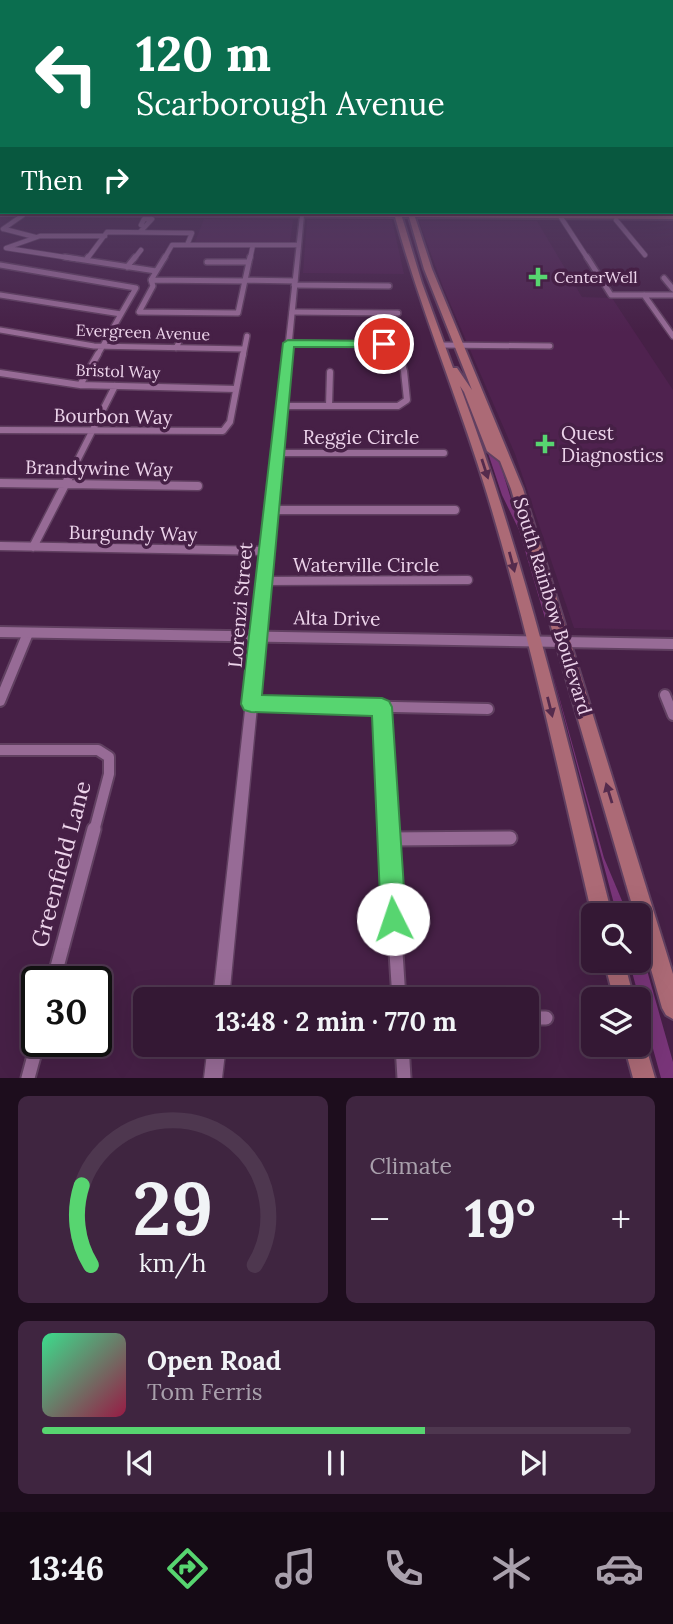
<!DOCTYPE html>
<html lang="en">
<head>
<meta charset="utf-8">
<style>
  :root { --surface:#341834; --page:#3f2540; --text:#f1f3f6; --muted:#a9a0ac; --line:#4e374f; --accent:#57d570 }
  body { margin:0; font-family:Lora,serif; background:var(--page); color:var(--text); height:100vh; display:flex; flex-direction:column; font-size:26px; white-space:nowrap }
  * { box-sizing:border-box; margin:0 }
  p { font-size:23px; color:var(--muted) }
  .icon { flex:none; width:38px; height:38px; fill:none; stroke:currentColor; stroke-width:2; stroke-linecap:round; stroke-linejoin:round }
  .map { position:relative; height:1078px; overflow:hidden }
  .details { display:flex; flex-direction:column; gap:18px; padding:18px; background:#1d0d1d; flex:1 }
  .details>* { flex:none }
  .guide { position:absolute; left:0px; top:0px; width:674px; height:214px; box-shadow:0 7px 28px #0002,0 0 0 2px var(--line); background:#0b6e4f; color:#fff; overflow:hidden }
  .tools { position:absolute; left:581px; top:903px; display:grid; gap:14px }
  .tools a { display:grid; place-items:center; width:70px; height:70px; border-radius:10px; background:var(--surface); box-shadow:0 7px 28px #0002,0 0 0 2px var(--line); font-size:35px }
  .speed { position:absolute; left:21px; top:966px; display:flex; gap:14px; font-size:35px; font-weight:700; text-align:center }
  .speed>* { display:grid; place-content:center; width:91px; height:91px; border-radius:50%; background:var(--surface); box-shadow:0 7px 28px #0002,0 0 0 2px var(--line); line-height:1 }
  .speed .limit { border:4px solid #111; border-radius:10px; background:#fff; color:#111 }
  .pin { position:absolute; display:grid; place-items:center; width:60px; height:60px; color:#fff; margin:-30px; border:4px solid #fff; border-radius:50%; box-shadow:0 2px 7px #0007 }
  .me { position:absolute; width:77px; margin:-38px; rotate:356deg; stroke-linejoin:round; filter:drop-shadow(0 0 5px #0008) }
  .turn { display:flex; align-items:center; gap:24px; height:147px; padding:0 21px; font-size:32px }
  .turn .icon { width:91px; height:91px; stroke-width:2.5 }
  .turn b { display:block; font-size:49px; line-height:60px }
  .then { display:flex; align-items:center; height:66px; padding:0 21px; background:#0003; gap:14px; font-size:26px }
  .big { font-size:52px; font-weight:800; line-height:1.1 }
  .details .widget { flex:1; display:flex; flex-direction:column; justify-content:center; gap:10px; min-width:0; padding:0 24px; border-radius:10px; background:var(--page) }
  .details .dial { align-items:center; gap:0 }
  .dial svg { height:182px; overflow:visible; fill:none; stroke:var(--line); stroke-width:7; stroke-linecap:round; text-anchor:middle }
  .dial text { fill:var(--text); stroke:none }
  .song { display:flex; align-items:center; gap:21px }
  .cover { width:84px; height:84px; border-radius:10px; background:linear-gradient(135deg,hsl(150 70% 55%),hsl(340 70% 35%)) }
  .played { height:7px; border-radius:4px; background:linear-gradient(90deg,var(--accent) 65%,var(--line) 65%) }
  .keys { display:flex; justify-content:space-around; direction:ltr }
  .heat { display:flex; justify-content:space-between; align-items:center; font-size:38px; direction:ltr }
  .details .tiles { flex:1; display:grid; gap:18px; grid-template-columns:1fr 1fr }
  .widget:last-child { grid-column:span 2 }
  .trip { position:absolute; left:133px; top:987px; width:406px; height:70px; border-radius:10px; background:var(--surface); box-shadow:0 7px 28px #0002,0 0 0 2px var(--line); font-weight:800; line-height:70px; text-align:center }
  .menu { display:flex; height:112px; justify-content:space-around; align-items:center; background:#150a15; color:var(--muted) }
  .menu .icon { width:49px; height:49px }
  .menu .active { color:var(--accent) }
  .menu b { font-size:32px; color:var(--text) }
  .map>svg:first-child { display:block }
  .built { fill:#4f224f }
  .green { fill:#793579 }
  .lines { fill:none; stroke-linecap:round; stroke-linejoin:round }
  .minor-far5-casing { stroke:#614061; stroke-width:6 }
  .minor-far4-casing { stroke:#614061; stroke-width:8 }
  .minor-far3-casing { stroke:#614061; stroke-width:9 }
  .minor-far2-casing { stroke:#614061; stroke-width:11 }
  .minor-far1-casing { stroke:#614061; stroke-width:14 }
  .minor-casing { stroke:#614061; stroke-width:17 }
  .tertiary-casing { stroke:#614061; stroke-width:3 }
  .secondary-casing { stroke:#614061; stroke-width:4 }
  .primary-casing { stroke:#614061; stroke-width:4 }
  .minor-far5 { stroke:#976b96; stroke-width:4.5 }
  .minor-far4 { stroke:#976b96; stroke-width:5 }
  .minor-far3 { stroke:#976b96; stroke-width:6 }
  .minor-far2 { stroke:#976b96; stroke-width:8 }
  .minor-far1 { stroke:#976b96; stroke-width:10 }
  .minor { stroke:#976b96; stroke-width:13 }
  .tertiary { fill:#976b96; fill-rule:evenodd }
  .secondary { fill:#976b96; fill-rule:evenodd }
  .primary { fill:#ac6a76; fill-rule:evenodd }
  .oneway { fill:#552b4d }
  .route { fill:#57d570; stroke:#398a49; stroke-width:2 }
  .poi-dot { fill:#57d570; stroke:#462046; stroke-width:2.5 }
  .labels { text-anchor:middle; stroke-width:7; stroke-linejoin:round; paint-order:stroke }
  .far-poi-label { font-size:16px; fill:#edd4eb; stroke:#462046; text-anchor:start }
  .far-street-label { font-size:16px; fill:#edd4eb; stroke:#462046 }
  .street-label { font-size:19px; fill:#edd4eb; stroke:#462046 }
  .poi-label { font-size:19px; fill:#edd4eb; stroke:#462046; text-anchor:start }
  .near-street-label { font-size:23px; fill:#edd4eb; stroke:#462046 }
</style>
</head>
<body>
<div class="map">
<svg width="673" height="1078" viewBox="0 0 673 1078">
  <rect width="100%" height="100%" fill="#462046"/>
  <path class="built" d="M204 219 293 220 290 242H195Z
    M307 220H392L404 274 303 273Z
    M419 221H537L582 297 612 298 673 390V630L574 628 515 454 443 287Z"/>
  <path class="green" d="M484 441 492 456 499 460 545 610V618L519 530 502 495Z
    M550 664 604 858 628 915H617Z
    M639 942 673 1062V1078H661L629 961H639Z"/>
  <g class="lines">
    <g class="minor-far5-casing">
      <path id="minor-far5" d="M560 216 588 259
        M616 220 645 255
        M3 229 26 213
        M4 229 35 237
        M140 232 152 219H144L141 225 143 226
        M253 245H298
        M77 259 6 248 40 236H105
        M87 259 107 232 192 233 187 245
        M134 259 141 250
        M164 259 172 245H253
        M250 259 253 245"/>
    </g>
    <g class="minor-far4-casing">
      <path id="minor-far4" d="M65 257 156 271
        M165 257 151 280 153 286 139 312 238 313 250 257
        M587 257 611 295H673
        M86 260 88 257
        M207 262H249
        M0 265 136 288 97 356
        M127 267 135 257
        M664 278 673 289
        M151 280 245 281
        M245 280 295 281
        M294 285 389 286
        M0 295 121 314
        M644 295 673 336
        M292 312 398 313
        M0 330 94 346 244 349
        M288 343 393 345 400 356
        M440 345 550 346
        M176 348 182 336
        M243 356 247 336"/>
    </g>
    <g class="minor-far3-casing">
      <path id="minor-far3" d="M0 373 80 385 236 389
        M80 385 98 354
        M282 406H398L407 400 404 371 399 354
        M329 406 330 372
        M0 430 223 431 230 422 243 354
        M277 453H444
        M68 479 115 386"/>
    </g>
    <g class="minor-far2-casing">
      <path id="minor-far2" d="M0 483 198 486
        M271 510H455
        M0 546 266 551
        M33 547 69 477
        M264 581 468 580"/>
    </g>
    <g class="minor-far1-casing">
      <path id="minor-far1" d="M665 695 673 715
        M0 701 28 633
        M251 704 488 709
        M382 707 388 831
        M0 750H98L109 757V774L94 831"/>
    </g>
    <g class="minor-casing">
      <path id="minor" d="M388 829 399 999
        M388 839 510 838
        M53 982 94 829
        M527 1018H546
        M402 1045 404 1078
        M28 1078 38 1041"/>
    </g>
    <g class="tertiary-casing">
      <path id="tertiary" d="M302 214 304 215 229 999H213L300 215Z
        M208 1045H226L222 1078H204Z"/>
    </g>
    <g class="secondary-casing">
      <path id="secondary" d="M0 627 673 639V649L0 637Z"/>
    </g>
    <g class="primary-casing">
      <path id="primary" d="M0 211 394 214V212H400V214H407V212H413L414 214 673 215V219L415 217 432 269 523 489 673 974V1019L666 1015 662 1008 639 927V915H635L511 489 500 461 487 451 464 392 460 386C525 558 566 737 612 915H593V917L592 915C559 774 529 632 487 494 459 401 421 311 395 217L0 215ZM402 217H409L424 269 472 390 457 368H453L422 283Z
        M604 961H624L634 999H614Z
        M639 1036 643 1037 655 1078H633L624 1045H639Z"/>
    </g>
    <use href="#minor-far5" class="minor-far5"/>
    <use href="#minor-far4" class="minor-far4"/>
    <use href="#minor-far3" class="minor-far3"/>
    <use href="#minor-far2" class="minor-far2"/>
    <use href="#minor-far1" class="minor-far1"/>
    <use href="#minor" class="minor"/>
    <use href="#tertiary" class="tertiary"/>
    <use href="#secondary" class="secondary"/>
    <use href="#primary" class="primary"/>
  </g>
  <defs><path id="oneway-solid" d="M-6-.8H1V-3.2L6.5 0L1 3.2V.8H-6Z" transform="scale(1.75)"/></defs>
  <g class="oneway">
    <use href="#oneway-solid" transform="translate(485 469) rotate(72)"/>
    <use href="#oneway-solid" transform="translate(512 562) rotate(75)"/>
    <use href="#oneway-solid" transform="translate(550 707) rotate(76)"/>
    <use href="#oneway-solid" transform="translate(609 793) rotate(-107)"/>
  </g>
  <linearGradient id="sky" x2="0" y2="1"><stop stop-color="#261226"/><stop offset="0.55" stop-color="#574268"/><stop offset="1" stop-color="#574268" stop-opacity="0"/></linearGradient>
  <rect width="673" height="332" fill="url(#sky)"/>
  <path class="route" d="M288 340 384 341 389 344 384 347H294L262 695 382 698 389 701 392 707 406 919 402 928 393 932 384 928 381 919 372 716 251 712 244 710 241 704 283 343Z"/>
  <g class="poi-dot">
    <path d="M534.5 266.5h7v7h7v7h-7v7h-7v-7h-7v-7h7z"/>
    <path d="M541.5 433.5h7v7h7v7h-7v7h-7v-7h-7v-7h7z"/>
  </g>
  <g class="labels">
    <g class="far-poi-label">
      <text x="554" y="283">CenterWell</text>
    </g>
    <g class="far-street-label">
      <text transform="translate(143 332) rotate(2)" y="6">Evergreen Avenue</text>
      <text transform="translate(118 371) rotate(2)" y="6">Bristol Way</text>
    </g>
    <g class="street-label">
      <text transform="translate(113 416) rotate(1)" y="7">Bourbon Way</text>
      <text x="361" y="444">Reggie Circle</text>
      <text transform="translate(99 468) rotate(1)" y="7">Brandywine Way</text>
      <text transform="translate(133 533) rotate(1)" y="7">Burgundy Way</text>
      <text x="366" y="572">Waterville Circle</text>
      <text transform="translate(240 605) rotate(-85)" y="7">Lorenzi Street</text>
      <text transform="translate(553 606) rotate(73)" y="7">South Rainbow Boulevard</text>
      <text transform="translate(337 618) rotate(1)" y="7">Alta Drive</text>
    </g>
    <g class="poi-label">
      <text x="561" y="440">Quest<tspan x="561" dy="22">Diagnostics</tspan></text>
    </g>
    <g class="near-street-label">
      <text transform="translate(61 864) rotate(-75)" y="8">Greenfield Lane</text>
    </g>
  </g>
</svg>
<div class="tools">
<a><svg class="icon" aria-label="search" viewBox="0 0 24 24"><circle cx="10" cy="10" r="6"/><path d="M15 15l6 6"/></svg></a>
<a><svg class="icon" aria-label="layers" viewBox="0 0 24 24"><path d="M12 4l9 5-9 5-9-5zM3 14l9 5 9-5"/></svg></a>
</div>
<div class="speed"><div class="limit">30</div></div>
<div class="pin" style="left:384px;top:344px;background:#d93025"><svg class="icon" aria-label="arrive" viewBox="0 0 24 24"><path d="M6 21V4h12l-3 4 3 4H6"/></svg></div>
<svg class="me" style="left:393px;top:919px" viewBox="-20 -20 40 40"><circle r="19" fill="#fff"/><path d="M0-13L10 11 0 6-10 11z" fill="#57d570"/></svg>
<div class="trip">13:48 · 2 min · 770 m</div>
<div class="guide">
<div class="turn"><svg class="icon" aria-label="left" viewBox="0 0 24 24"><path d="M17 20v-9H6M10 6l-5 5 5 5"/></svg><div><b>120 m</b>Scarborough Avenue</div></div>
<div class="then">Then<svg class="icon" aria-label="right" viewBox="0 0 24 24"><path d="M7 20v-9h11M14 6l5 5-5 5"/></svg></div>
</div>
</div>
<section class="details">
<div class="tiles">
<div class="widget dial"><svg viewBox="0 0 100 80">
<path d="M14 69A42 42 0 1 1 86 69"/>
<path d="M14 69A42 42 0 0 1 10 34" stroke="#57d570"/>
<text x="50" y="56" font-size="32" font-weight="700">29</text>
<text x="50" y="72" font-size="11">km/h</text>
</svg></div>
<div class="widget"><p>Climate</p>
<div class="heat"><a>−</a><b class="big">19°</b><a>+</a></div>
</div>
<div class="widget">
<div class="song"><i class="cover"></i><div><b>Open Road</b><p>Tom Ferris</p></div></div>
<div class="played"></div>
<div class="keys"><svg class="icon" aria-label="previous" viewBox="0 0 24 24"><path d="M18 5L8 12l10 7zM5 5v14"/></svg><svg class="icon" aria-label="pause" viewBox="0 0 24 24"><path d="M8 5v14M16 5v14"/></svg><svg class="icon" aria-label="next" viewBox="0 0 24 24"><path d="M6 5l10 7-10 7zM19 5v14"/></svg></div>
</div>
</div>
</section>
<nav class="menu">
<b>13:46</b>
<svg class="icon active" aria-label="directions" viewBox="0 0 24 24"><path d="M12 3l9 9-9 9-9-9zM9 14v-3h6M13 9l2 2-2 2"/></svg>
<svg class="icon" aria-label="music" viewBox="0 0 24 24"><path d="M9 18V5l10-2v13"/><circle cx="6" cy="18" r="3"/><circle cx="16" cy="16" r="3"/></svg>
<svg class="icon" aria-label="phone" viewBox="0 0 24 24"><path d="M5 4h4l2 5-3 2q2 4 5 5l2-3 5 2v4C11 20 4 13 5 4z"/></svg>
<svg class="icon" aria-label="climate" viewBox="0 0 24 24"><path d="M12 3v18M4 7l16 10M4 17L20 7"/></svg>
<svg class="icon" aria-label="car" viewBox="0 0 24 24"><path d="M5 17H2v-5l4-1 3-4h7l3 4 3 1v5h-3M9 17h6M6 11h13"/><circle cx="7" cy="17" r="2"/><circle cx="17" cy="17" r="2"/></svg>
</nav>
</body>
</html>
